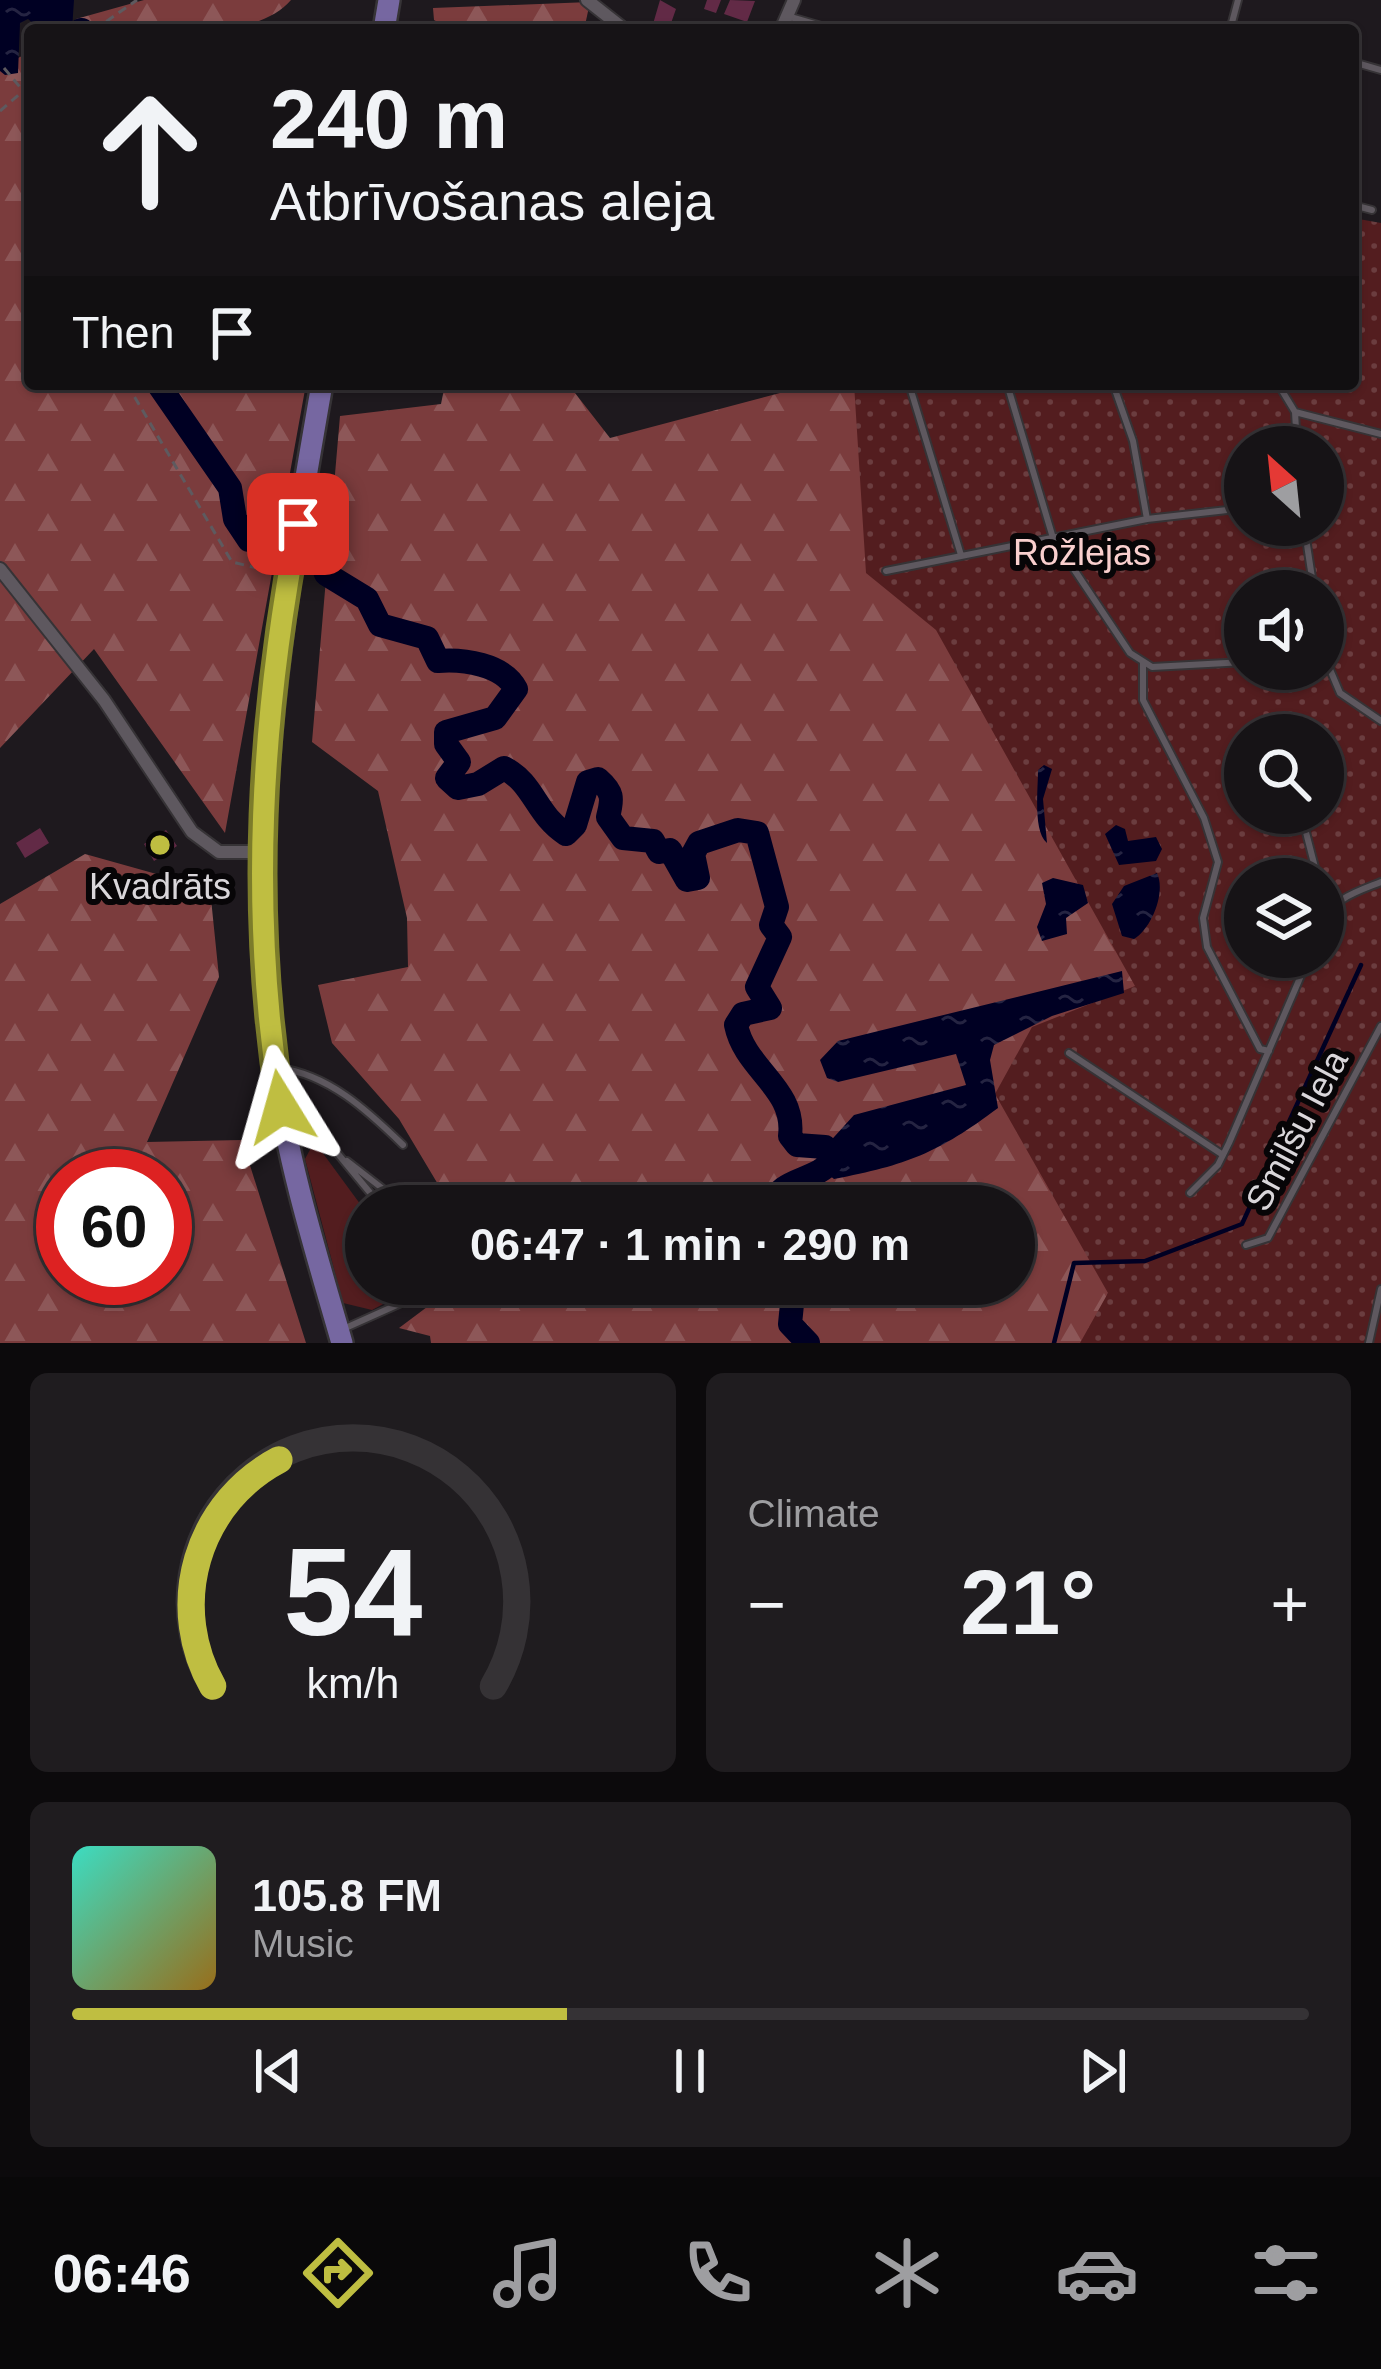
<!DOCTYPE html>
<html lang="en">
<head>
<meta charset="utf-8">
<style>
  :root { --surface:#161316; --page:#1f1c1f; --text:#f1f3f6; --muted:#9e9ea1; --line:#353235; --accent:#bfbe41 }
  body { margin:0; font-family:Arial,sans-serif; background:var(--page); color:var(--text); height:100vh; display:flex; flex-direction:column; font-size:45px; white-space:nowrap }
  * { box-sizing:border-box; margin:0 }
  p { font-size:39px; color:var(--muted) }
  .icon { flex:none; width:66px; height:66px; fill:none; stroke:currentColor; stroke-width:2; stroke-linecap:round; stroke-linejoin:round }
  .map { position:relative; height:1343px; overflow:hidden }
  .details { display:flex; flex-direction:column; gap:30px; padding:30px; background:#0c0a0c; flex:1 }
  .details>* { flex:none }
  .banner { position:absolute; left:24px; top:24px; width:1335px; height:366px; border-radius:12px; box-shadow:0 3px 9px #0004,0 0 0 3px var(--line); background:#161316; color:var(--text); overflow:hidden }
  .needle { width:78px; rotate:333deg }
  .controls { position:absolute; left:1224px; top:426px; display:grid; gap:24px }
  .controls a { display:grid; place-items:center; width:120px; height:120px; border-radius:50%; background:var(--surface); box-shadow:0 3px 9px #0004,0 0 0 3px var(--line); font-size:60px }
  .speed { position:absolute; left:36px; top:1149px; display:flex; gap:24px; font-size:60px; font-weight:700; text-align:center }
  .speed>* { display:grid; place-content:center; width:156px; height:156px; border-radius:50%; background:var(--surface); box-shadow:0 3px 9px #0004,0 0 0 3px var(--line); line-height:1 }
  .speed .limit { border:18px solid #d22; background:#fff; color:#111 }
  .pin { position:absolute; display:grid; place-items:center; width:102px; height:102px; color:#fff; margin:-51px; border-radius:24px; box-shadow:0 6px 18px #0006 }
  .me { position:absolute; width:132px; margin:-66px; rotate:352deg; stroke-linejoin:round; filter:drop-shadow(0 0 9px #0008) }
  .turn { display:flex; align-items:center; gap:42px; height:252px; padding:0 48px; font-size:54px }
  .turn .icon { width:156px; height:156px; stroke-width:2.5 }
  .turn b { display:block; font-size:84px; line-height:102px }
  .then { display:flex; align-items:center; height:114px; padding:0 48px; background:#0003; gap:24px; font-size:45px }
  .big { font-size:90px; font-weight:700; line-height:1.1 }
  .details .card { flex:1; display:flex; flex-direction:column; justify-content:center; gap:18px; min-width:0; padding:0 42px; border-radius:18px; background:var(--page) }
  .details .dial { align-items:center; gap:0 }
  .dial svg { height:312px; overflow:visible; fill:none; stroke:var(--line); stroke-width:7; stroke-linecap:round; text-anchor:middle }
  .dial text { fill:var(--text); stroke:none }
  .song { display:flex; align-items:center; gap:36px }
  .cover { width:144px; height:144px; border-radius:18px; background:linear-gradient(135deg,hsl(170 70% 55%),hsl(40 70% 35%)) }
  .played { height:12px; border-radius:6px; background:linear-gradient(90deg,var(--accent) 40%,var(--line) 40%) }
  .keys { display:flex; justify-content:space-around; direction:ltr }
  .heat { display:flex; justify-content:space-between; align-items:center; font-size:66px; direction:ltr }
  .details .tiles { flex:1; display:grid; gap:30px; grid-template-columns:1fr 1fr }
  .card:last-child { grid-column:span 2 }
  .trip { position:absolute; left:345px; top:1185px; width:690px; height:120px; border-radius:60px; background:var(--surface); box-shadow:0 3px 9px #0004,0 0 0 3px var(--line); font-weight:700; line-height:120px; text-align:center }
  .dock { display:flex; height:192px; justify-content:space-around; align-items:center; background:#090809; color:var(--muted) }
  .dock .icon { width:84px; height:84px }
  .dock .selected { color:var(--accent) }
  .dock b { font-size:54px; color:var(--text) }
  .map>svg:first-child { display:block }
  .green { fill:#531d1f }
  .forest { fill:url(#forest-firs); fill-rule:evenodd }
  .garden { fill:url(#garden-dots); fill-rule:evenodd }
  .water { fill:url(#water-ripples) }
  .lines { fill:none; stroke-linecap:round; stroke-linejoin:round }
  .stream { stroke:#000023; stroke-width:4.5 }
  .river { stroke:#000023; stroke-width:24 }
  .building { fill:#622a46 }
  .lane-casing { stroke:#363336; stroke-width:10 }
  .street-casing { stroke:#363336; stroke-width:16 }
  .primary-casing { stroke:#363336; stroke-width:26 }
  .path { stroke:#5e5a5f; stroke-width:3; stroke-dasharray:9 6; stroke-linecap:butt }
  .lane { stroke:#5e585f; stroke-width:6 }
  .street { stroke:#5e585f; stroke-width:12 }
  .primary { stroke:#7667a1; stroke-width:21 }
  .route-casing { stroke:#7c7c2a; stroke-width:30 }
  .route { stroke:#bfbe41; stroke-width:21 }
  .poi-dot { fill:#bfbe41; stroke:#070507; stroke-width:4.5 }
  .labels { text-anchor:middle; stroke-width:12; stroke-linejoin:round; paint-order:stroke }
  .park-label { font-size:36px; fill:#f9cfce; stroke:#070507 }
  .poi-label { font-size:36px; fill:#d9d6da; stroke:#070507 }
  .street-label { font-size:36px; fill:#d9d6da; stroke:#070507 }
</style>
</head>
<body>
<div class="map">
<svg width="1381" height="1343" viewBox="0 0 1381 1343">
  <defs>
    <pattern id="forest-firs" width="22" height="20" patternUnits="userSpaceOnUse" patternTransform="scale(3)"><rect width="22" height="20" fill="#7b3c3d"/><path d="M5 1l3.5 6h-7zM16 11l3.5 6h-7z" fill="#8d5758"/></pattern>
    <pattern id="garden-dots" width="8" height="8" patternUnits="userSpaceOnUse" patternTransform="scale(3)"><rect width="8" height="8" fill="#531d1f"/><path d="M2 2h.1M6 6h.1" fill="none" stroke="#6b3d3f" stroke-width="1.8" stroke-linecap="round"/></pattern>
    <pattern id="water-ripples" width="26" height="14" patternUnits="userSpaceOnUse" patternTransform="scale(3)"><rect width="26" height="14" fill="#000023"/><path d="M2 4q2-2 4 0t4 0M15 11q2-2 4 0t4 0" fill="none" stroke="#252442"/></pattern>
  </defs>
  <rect width="100%" height="100%" fill="#1e191e"/>
  <path class="green" d="M312 1146 322 1152 366 1212V1284H400L387 1302 372 1310 343 1303 305 1159Z"/>
  <path class="forest" d="M144 0H291C251 47 131 30 72 30L76 19Z
    M590 2 584 30H452L434 20 433 8Z
    M30 52V384H306L225 833 94 649 0 748V67Z
    M445 384H568L610 438 814 384H856L914 594 1154 883 1108 1293 1091 1343H431L430 1336 399 1328 439 1298 441 1284H1014V1206H451L399 1119 332 1043 318 985 408 967 407 918 378 791 312 742 340 416 441 404Z
    M85 854 210 889 219 977 147 1142 242 1140 306 1343H0V904ZM165 1176V1278H63V1176Z"/>
  <path class="garden" d="M1353 218 1381 223V1343H1080L1108 1293 995 1094 1032 1027 1135 986 936 630 866 573 854 384H1353ZM1245 447H1323V525H1245ZM1245 591H1323V669H1245ZM1245 735H1323V813H1245ZM1245 879H1323V957H1245Z"/>
  <path class="water" d="M0 0H74L72 30H41L28 19 20 23 18 73 5 75 0 71Z
    M1044 765 1052 769 1043 799 1047 843C1033 831 1038 792 1038 770Z
    M1116 825 1125 829 1128 841 1156 837 1162 849 1156 861 1119 865 1105 834Z
    M1157 873C1166 892 1152 928 1134 939L1122 936 1112 904 1124 886Z
    M1053 878 1083 885 1088 903 1066 918 1067 934 1042 941 1037 927 1046 904 1042 883Z
    M1122 971 1124 993 1052 1016 994 1045 990 1060 998 1108C938 1153 907 1165 834 1179L824 1171 832 1161 825 1147 854 1115 966 1085 956 1054 838 1082 827 1078 820 1060 838 1041Z"/>
  <g class="lines">
    <path class="stream" d="M1054 1343 1074 1263 1145 1261 1242 1224 1361 965"/>
    <path class="river" d="M81 30H82
      M158 384 230 488 235 519 249 540 267 543
      M319 553 326 574 367 599 380 625 427 638 438 661C463 659 503 664 516 689L495 718 446 732V744L459 762 447 778 458 788 478 784 504 768C534 783 536 815 566 834L575 825 588 782 598 779C613 792 613 798 608 817L623 838 653 841 659 852 670 850 687 880 698 878 693 854 699 843 738 830 757 833 777 907 771 925 780 937 757 987 770 1008 743 1014 736 1025C745 1070 796 1088 790 1136L797 1145 825 1147 832 1161C815 1182 777 1178 773 1206
      M794 1284 790 1324 808 1343"/>
  </g>
  <path class="building" d="M660 0 676 9 669 29 653 24Z
    M707 0H721L716 13 704 9Z
    M730 0 755 1 747 22 724 14Z
    M40 828 49 843 25 858 16 843Z
    M166 830 177 846 154 861 144 844Z
    M409 1184 422 1203 393 1206 388 1198Z"/>
  <g class="lines">
    <g class="lane-casing">
      <path id="lane" d="M787 16 835 30
        M1230 30 1238 0
        M1353 62 1381 70
        M1353 205 1372 210
        M909 384 961 555
        M1007 384 1053 538 1130 653 1152 667 1245 662
        M1113 384 1133 441 1147 519
        M1278 384 1295 412 1381 434
        M1295 412 1297 447
        M1304 525 1314 591
        M886 571 1147 519 1245 508
        M1323 653 1340 693 1381 721
        M1143 662V700L1204 818 1218 862 1203 918 1207 947 1260 1049 1269 1051
        M1301 813 1318 879
        M1323 890 1328 909
        M1323 924C1333 898 1356 892 1381 882
        M1069 1053 1223 1155
        M278 1068C328 1074 367 1110 403 1145
        M288 1111 324 1137 381 1206
        M347 1161 405 1206
        M1190 1193 1218 1165 1229 1143 1309 957
        M1246 1245 1268 1238 1381 1026
        M341 1330 408 1300 417 1284
        M1369 1343 1381 1289"/>
    </g>
    <g class="street-casing">
      <path id="street" d="M587 0 625 30
        M781 30 794 0
        M0 569 104 700 192 832 219 852H261"/>
    </g>
    <g class="primary-casing">
      <path id="primary" d="M384 30 389 0
        M322 384C282 613 243 837 275 1070 288 1163 316 1253 342 1343"/>
    </g>
    <path class="path" d="M94 30 137 0
      M4 68 30 99
      M0 111 30 85
      M127 384 232 562 274 572"/>
    <use href="#lane" class="lane"/>
    <use href="#street" class="street"/>
    <use href="#primary" class="primary"/>
  </g>
  <g class="lines">
    <g class="route-casing">
      <path id="route" d="M281 1107C249 911 261 717 298 524"/>
    </g>
    <use href="#route" class="route"/>
  </g>
  <circle class="poi-dot" cx="160" cy="845" r="12"/>
  <g class="labels">
    <g class="park-label">
      <text x="1082" y="565">Rožlejas</text>
    </g>
    <g class="poi-label">
      <text x="160" y="899">Kvadrāts</text>
    </g>
    <g class="street-label">
      <text transform="translate(1296 1130) rotate(-62)" y="13">Smilšu Iela</text>
    </g>
  </g>
</svg>
<div class="controls">
<a><svg class="needle" viewBox="-14 -14 28 28"><path d="M0-13l5 13h-10z" fill="#e53935"/><path d="M0 13l5-13h-10z" fill="#9e9ea1"/></svg></a>
<a><svg class="icon" aria-label="sound" viewBox="0 0 24 24"><path d="M4 9h4l5-4v14l-5-4H4zM17 9q2 3 0 6"/></svg></a>
<a><svg class="icon" aria-label="search" viewBox="0 0 24 24"><circle cx="10" cy="10" r="6"/><path d="M15 15l6 6"/></svg></a>
<a><svg class="icon" aria-label="layers" viewBox="0 0 24 24"><path d="M12 4l9 5-9 5-9-5zM3 14l9 5 9-5"/></svg></a>
</div>
<div class="speed"><div class="limit">60</div></div>
<div class="pin" style="left:298px;top:524px;background:#d93025"><svg class="icon" aria-label="arrive" viewBox="0 0 24 24"><path d="M6 21V4h12l-3 4 3 4H6"/></svg></div>
<svg class="me" style="left:281px;top:1107px" viewBox="-20 -20 40 40"><path d="M0-17L14 15 0 8-14 15z" fill="#bfbe41" stroke="#fff" stroke-width="4"/></svg>
<div class="trip">06:47 · 1 min · 290 m</div>
<div class="banner">
<div class="turn"><svg class="icon" aria-label="ahead" viewBox="0 0 24 24"><path d="M12 20V5M6 11l6-6 6 6"/></svg><div><b>240 m</b>Atbrīvošanas aleja</div></div>
<div class="then">Then<svg class="icon" aria-label="arrive" viewBox="0 0 24 24"><path d="M6 21V4h12l-3 4 3 4H6"/></svg></div>
</div>
</div>
<section class="details">
<div class="tiles">
<div class="card dial"><svg viewBox="0 0 100 80">
<path d="M14 69A42 42 0 1 1 86 69"/>
<path d="M14 69A42 42 0 0 1 31 11" stroke="#bfbe41"/>
<text x="50" y="56" font-size="32" font-weight="700">54</text>
<text x="50" y="72" font-size="11">km/h</text>
</svg></div>
<div class="card"><p>Climate</p>
<div class="heat"><a>−</a><b class="big">21°</b><a>+</a></div>
</div>
<div class="card">
<div class="song"><i class="cover"></i><div><b>105.8 FM</b><p>Music</p></div></div>
<div class="played"></div>
<div class="keys"><svg class="icon" aria-label="previous" viewBox="0 0 24 24"><path d="M18 5L8 12l10 7zM5 5v14"/></svg><svg class="icon" aria-label="pause" viewBox="0 0 24 24"><path d="M8 5v14M16 5v14"/></svg><svg class="icon" aria-label="next" viewBox="0 0 24 24"><path d="M6 5l10 7-10 7zM19 5v14"/></svg></div>
</div>
</div>
</section>
<nav class="dock">
<b>06:46</b>
<svg class="icon selected" aria-label="directions" viewBox="0 0 24 24"><path d="M12 3l9 9-9 9-9-9zM9 14v-3h6M13 9l2 2-2 2"/></svg>
<svg class="icon" aria-label="music" viewBox="0 0 24 24"><path d="M9 18V5l10-2v13"/><circle cx="6" cy="18" r="3"/><circle cx="16" cy="16" r="3"/></svg>
<svg class="icon" aria-label="phone" viewBox="0 0 24 24"><path d="M5 4h4l2 5-3 2q2 4 5 5l2-3 5 2v4C11 20 4 13 5 4z"/></svg>
<svg class="icon" aria-label="climate" viewBox="0 0 24 24"><path d="M12 3v18M4 7l16 10M4 17L20 7"/></svg>
<svg class="icon" aria-label="car" viewBox="0 0 24 24"><path d="M5 17H2v-5l4-1 3-4h7l3 4 3 1v5h-3M9 17h6M6 11h13"/><circle cx="7" cy="17" r="2"/><circle cx="17" cy="17" r="2"/></svg>
<svg class="icon" aria-label="filters" viewBox="0 0 24 24"><path d="M4 7h16M4 17h16"/><circle cx="9" cy="7" r="2"/><circle cx="15" cy="17" r="2"/></svg>
</nav>
</body>
</html>
